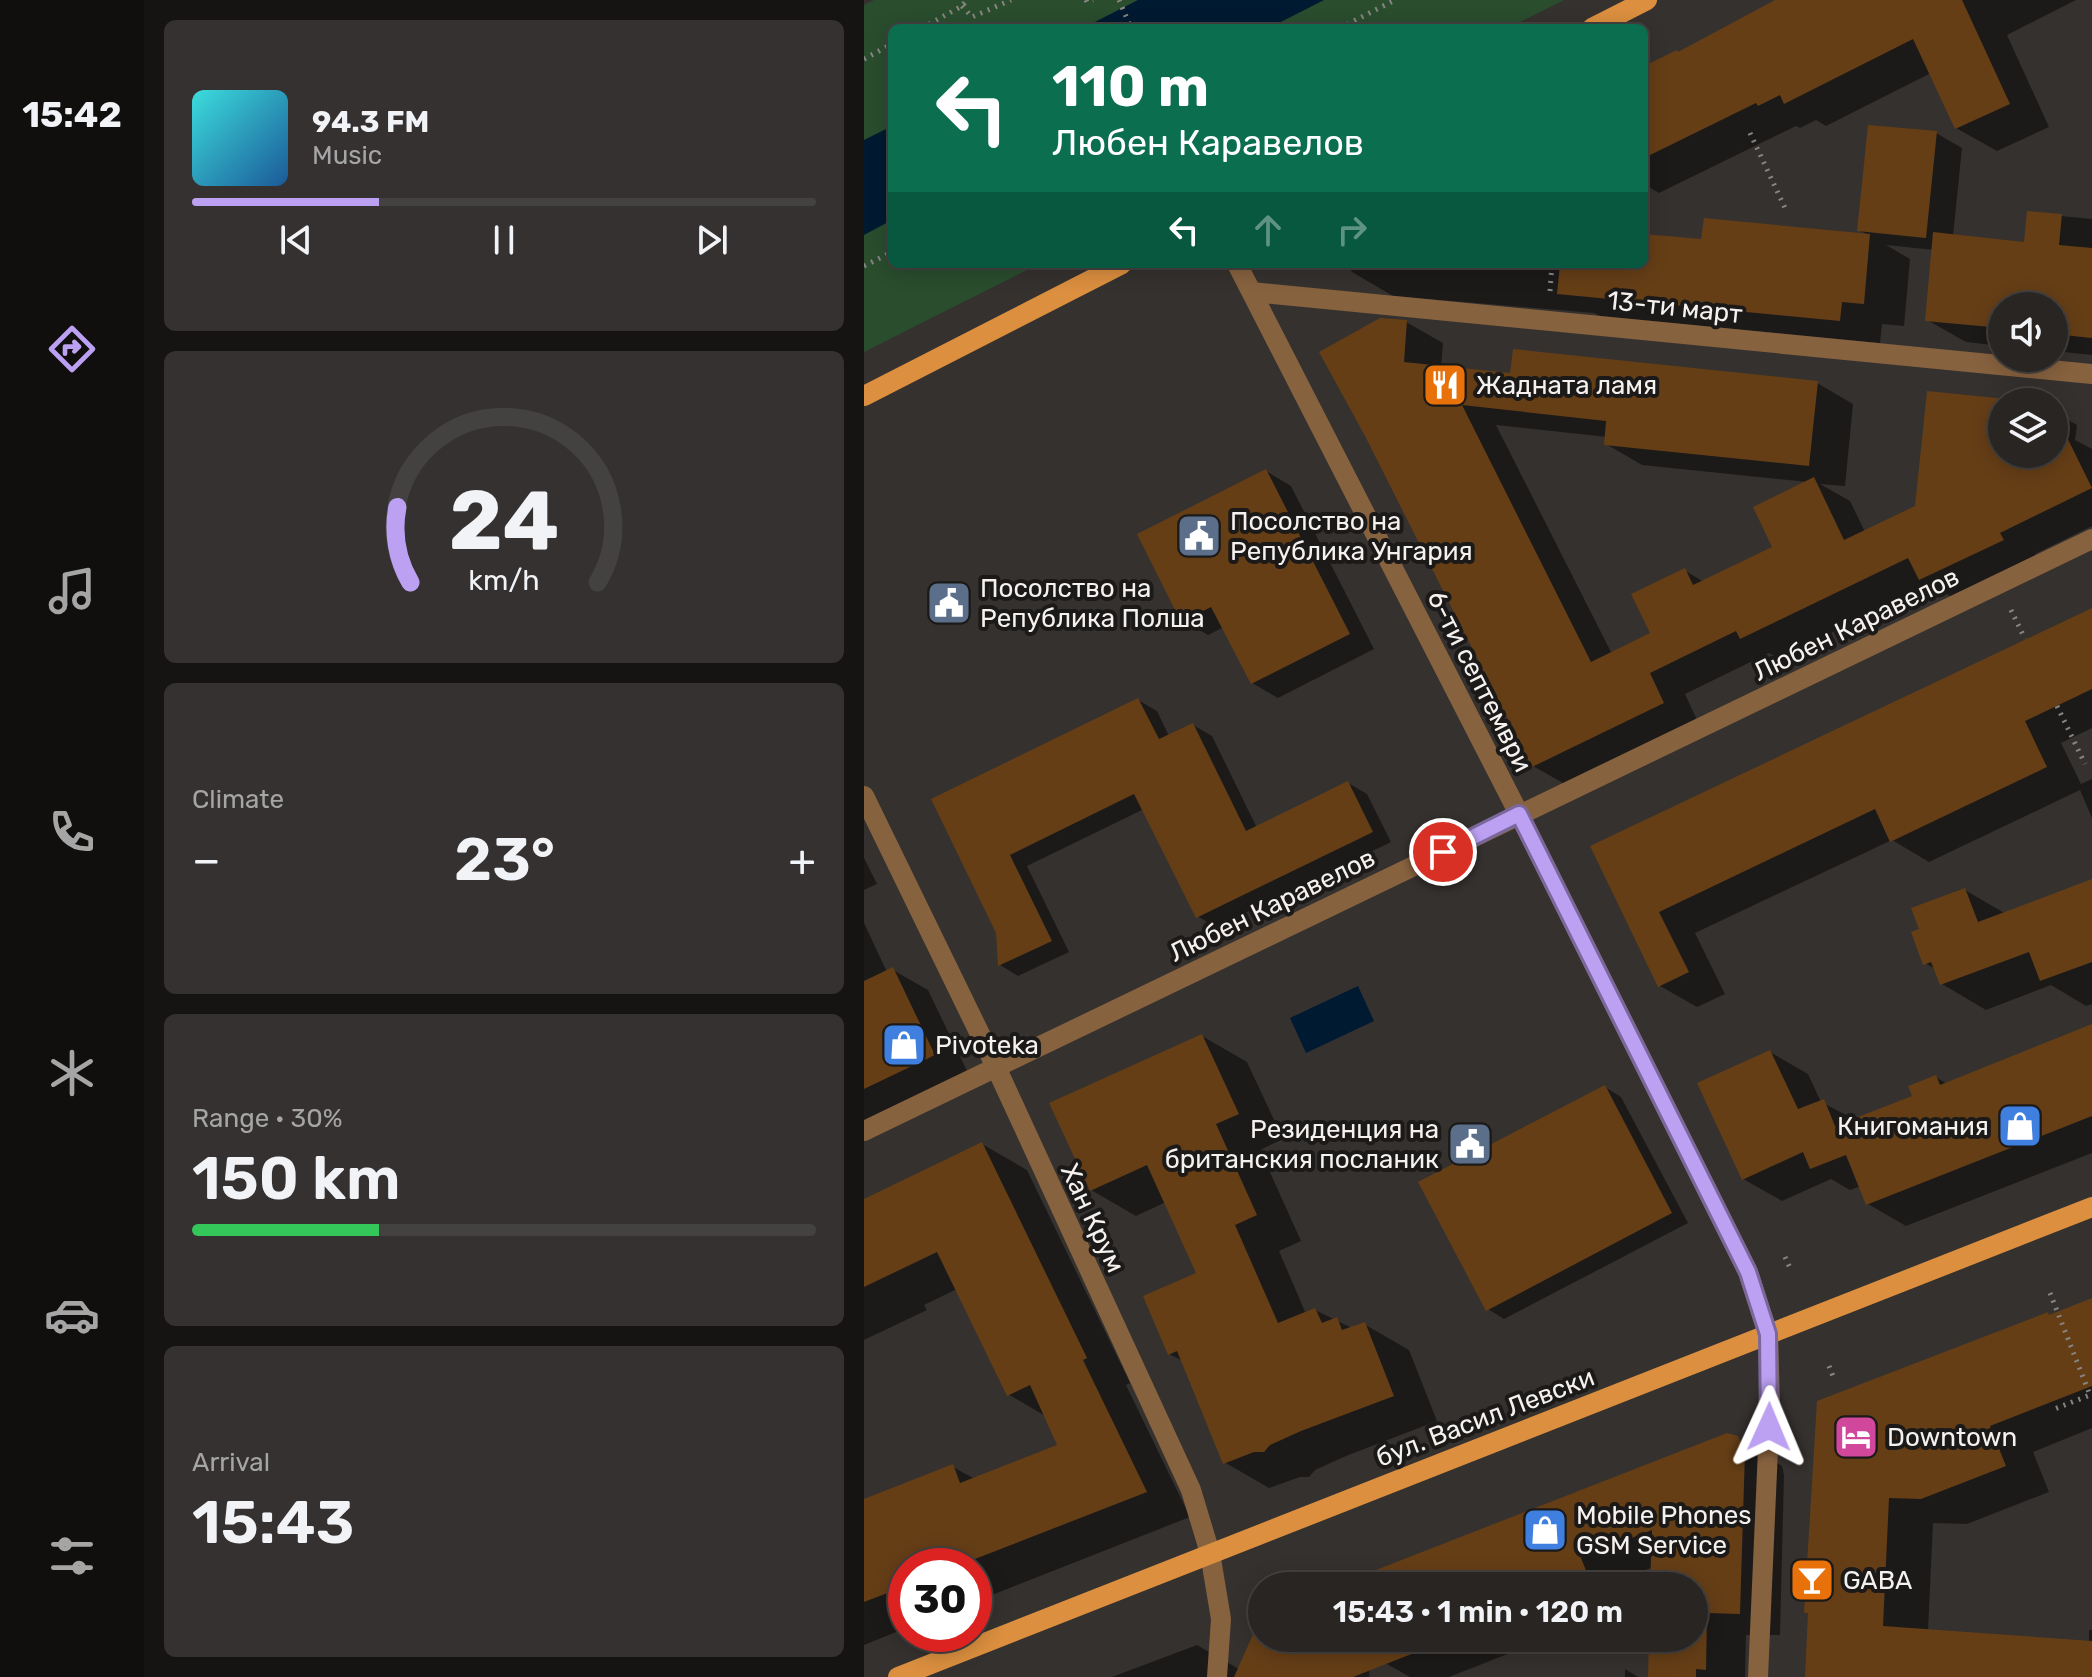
<!DOCTYPE html>
<html lang="en">
<head>
<meta charset="utf-8">
<style>
  :root { --surface:#282523; --page:#343130; --text:#f1f3f6; --muted:#a5a5a6; --line:#444241; --accent:#bca0f2 }
  body { margin:0; font-family:Rubik,sans-serif; background:var(--page); color:var(--text); height:100vh; display:flex; flex-direction:column; font-size:30px; white-space:nowrap }
  * { box-sizing:border-box; margin:0 }
  p { font-size:26px; color:var(--muted) }
  .icon { flex:none; width:44px; height:44px; fill:none; stroke:currentColor; stroke-width:2; stroke-linecap:round; stroke-linejoin:round }
  .map { position:relative; flex:1; overflow:hidden }
  .sheet { display:flex; flex-direction:column; gap:20px; padding:20px; background:#161413; width:720px }
  .sheet>* { flex:none }
  .guide { position:absolute; left:24px; top:24px; width:760px; height:244px; border-radius:12px; box-shadow:0 4px 20px #0003,0 0 0 2px var(--line); background:#0b6e4f; color:#fff; overflow:hidden }
  .tools { position:absolute; left:1124px; top:292px; display:grid; gap:16px }
  .tools a { display:grid; place-items:center; width:80px; height:80px; border-radius:50%; background:var(--surface); box-shadow:0 4px 20px #0003,0 0 0 2px var(--line); font-size:40px }
  .speed { position:absolute; left:24px; top:1548px; display:flex; gap:16px; font-size:40px; font-weight:700; text-align:center }
  .speed>* { display:grid; place-content:center; width:104px; height:104px; border-radius:50%; background:var(--surface); box-shadow:0 4px 20px #0003,0 0 0 2px var(--line); line-height:1 }
  .speed .limit { border:12px solid #d22; background:#fff; color:#111 }
  .pin { position:absolute; display:grid; place-items:center; width:68px; height:68px; color:#fff; margin:-34px; border:4px solid #fff; border-radius:50%; box-shadow:0 2px 8px #0007 }
  .me { position:absolute; width:88px; margin:-44px; rotate:1deg; stroke-linejoin:round; filter:drop-shadow(0 0 6px #0008) }
  .turn { display:flex; align-items:center; gap:28px; height:168px; padding:0 32px; font-size:36px }
  .turn .icon { width:104px; height:104px; stroke-width:2.5 }
  .turn b { display:block; font-size:56px; line-height:68px }
  .lanes { display:flex; align-items:center; height:76px; padding:0 32px; background:#0003; justify-content:center; gap:40px; direction:ltr }
  .lanes .off { opacity:.35 }
  .big { font-size:60px; font-weight:600; line-height:1.1 }
  .sheet .card { flex:1; display:flex; flex-direction:column; justify-content:center; gap:12px; min-width:0; padding:0 28px; border-radius:12px; background:var(--page) }
  .sheet .dial { align-items:center; gap:0 }
  .dial svg { height:208px; overflow:visible; fill:none; stroke:var(--line); stroke-width:7; stroke-linecap:round; text-anchor:middle }
  .dial text { fill:var(--text); stroke:none }
  .song { display:flex; align-items:center; gap:24px }
  .cover { width:96px; height:96px; border-radius:12px; background:linear-gradient(135deg,hsl(180 70% 55%),hsl(210 70% 35%)) }
  .played { height:8px; border-radius:4px; background:linear-gradient(90deg,var(--accent) 30%,var(--line) 30%) }
  .keys { display:flex; justify-content:space-around; direction:ltr }
  .heat { display:flex; justify-content:space-between; align-items:center; font-size:44px; direction:ltr }
  .charge { height:12px; border-radius:6px; background:linear-gradient(90deg,#34c759 30%,var(--line) 0) }
  .trip { position:absolute; left:384px; top:1572px; width:460px; height:80px; border-radius:40px; background:var(--surface); box-shadow:0 4px 20px #0003,0 0 0 2px var(--line); font-weight:600; line-height:80px; text-align:center }
  main { display:flex; flex:1; min-height:0 }
  .tabs { display:flex; flex-direction:column; width:144px; justify-content:space-around; align-items:center; background:#100f0e; color:var(--muted) }
  .tabs .icon { width:56px; height:56px }
  .tabs .selected { color:var(--accent) }
  .tabs b { font-size:36px; color:var(--text) }
  .map>svg:first-child { display:block }
  .green { fill:#2a4d2e }
  .water { fill:#001a31 }
  .shadow { fill:#0007; fill-rule:evenodd }
  .building { fill:#653e16 }
  .lines { fill:none; stroke-linecap:round; stroke-linejoin:round }
  .path { stroke:#888482; stroke-width:5; stroke-dasharray:2 6; stroke-linecap:butt }
  .minor { stroke:#87623f; stroke-width:20 }
  .primary { stroke:#db8f3f; stroke-width:20 }
  .route-casing { stroke:#7a689d; stroke-width:20 }
  .route { stroke:#bca0f2; stroke-width:14 }
  .labels { text-anchor:middle; stroke-width:8; stroke-linejoin:round; paint-order:stroke }
  .street-label { font-size:26px; fill:#f4f1ef; stroke:#1b1a19 }
  .poi-label { font-size:26px; fill:#f4f1ef; stroke:#1b1a19; text-anchor:start }
</style>
</head>
<body>
<main>
<nav class="tabs">
<b>15:42</b>
<svg class="icon selected" aria-label="directions" viewBox="0 0 24 24"><path d="M12 3l9 9-9 9-9-9zM9 14v-3h6M13 9l2 2-2 2"/></svg>
<svg class="icon" aria-label="music" viewBox="0 0 24 24"><path d="M9 18V5l10-2v13"/><circle cx="6" cy="18" r="3"/><circle cx="16" cy="16" r="3"/></svg>
<svg class="icon" aria-label="phone" viewBox="0 0 24 24"><path d="M5 4h4l2 5-3 2q2 4 5 5l2-3 5 2v4C11 20 4 13 5 4z"/></svg>
<svg class="icon" aria-label="climate" viewBox="0 0 24 24"><path d="M12 3v18M4 7l16 10M4 17L20 7"/></svg>
<svg class="icon" aria-label="car" viewBox="0 0 24 24"><path d="M5 17H2v-5l4-1 3-4h7l3 4 3 1v5h-3M9 17h6M6 11h13"/><circle cx="7" cy="17" r="2"/><circle cx="17" cy="17" r="2"/></svg>
<svg class="icon" aria-label="filters" viewBox="0 0 24 24"><path d="M4 7h16M4 17h16"/><circle cx="9" cy="7" r="2"/><circle cx="15" cy="17" r="2"/></svg>
</nav>
<section class="sheet">
<div class="card">
<div class="song"><i class="cover"></i><div><b>94.3 FM</b><p>Music</p></div></div>
<div class="played"></div>
<div class="keys"><svg class="icon" aria-label="previous" viewBox="0 0 24 24"><path d="M18 5L8 12l10 7zM5 5v14"/></svg><svg class="icon" aria-label="pause" viewBox="0 0 24 24"><path d="M8 5v14M16 5v14"/></svg><svg class="icon" aria-label="next" viewBox="0 0 24 24"><path d="M6 5l10 7-10 7zM19 5v14"/></svg></div>
</div>
<div class="card dial"><svg viewBox="0 0 100 80">
<path d="M14 69A42 42 0 1 1 86 69"/>
<path d="M14 69A42 42 0 0 1 9 40" stroke="#bca0f2"/>
<text x="50" y="56" font-size="32" font-weight="700">24</text>
<text x="50" y="72" font-size="11">km/h</text>
</svg></div>
<div class="card"><p>Climate</p>
<div class="heat"><a>−</a><b class="big">23°</b><a>+</a></div>
</div>
<div class="card"><p>Range · 30%</p><b class="big">150 km</b><div class="charge"></div></div>
<div class="card"><p>Arrival</p><b class="big">15:43</b></div>
</section>
<div class="map">
<svg width="1228" height="1677" viewBox="0 0 1228 1677">
  <rect width="100%" height="100%" fill="#35312f"/>
  <path class="green" d="M10 0H700L644 28H28V264H175L0 352V5Z"/>
  <path class="water" d="M274 0H460L405 28H219Z
    M28 126V220L0 235V140Z
    M494 986 510 1021 442 1053 426 1018Z"/>
  <path class="shadow" d="M915 0H1212L1143 35 1185 127 1133 151 1092 128 1067 73 962 126 952 120 936 128 932 126 795 193 780 184V68L815 54Z
    M1072 133 1098 148 1089 236 1162 244 1165 213 1228 219V355L1190 351V306H1138V346L1102 342 1063 320 1070 250 1022 245 1046 259 1040 326 1018 324 1016 343 736 316 730 313 529 296 488 272 484 264H780V236L839 241 1004 235 995 230Z
    M542 322 579 343 577 368 648 375 953 383 989 404 981 486 956 484 986 501 1001 532 1053 507 1065 393 1154 402H1138V454H1190V412L1213 425 1211 440 1228 449V526L1171 554 1175 561 1093 600 1067 585 914 658 905 653 821 694 835 724 706 787 669 766 503 436ZM632 425 743 437 742 444 778 465 944 482 911 547 840 582 820 570 789 634 748 654Z
    M402 471 427 486 510 649 414 698 388 683 360 627 344 635 319 620Z
    M1228 609V728L1197 743 1217 784 1228 779V818L1216 790 1065 862 1028 840 831 933 861 994 833 1007 796 986 729 847Z
    M274 700 293 711 305 736 329 725 348 736 393 828 484 783 503 794 527 842 352 927 333 916 280 809 163 866 205 952 154 976 136 965 134 932 70 800Z
    M0 858 13 884 0 890Z
    M1101 890 1142 914 1228 891V1004L1222 1006 1187 985 1122 1010 1078 984 1073 970 1061 963 1058 930Z
    M0 923 23 972 29 970 64 990 105 1075 0 1126Z
    M1228 1027V1153L1042 1226 1004 1204 997 1186 986 1190 967 1179 918 1201 879 1179 906 1052 944 1074 957 1102 992 1120 1051 1097 1072 1077 1083 1084Z
    M338 1036 383 1062 419 1139 396 1150 437 1241 415 1251 442 1314 451 1310 488 1328 500 1324 545 1350 573 1421 482 1456 451 1470 445 1477H436L405 1488 360 1462 319 1361 305 1354 335 1274 302 1202 272 1216 227 1190Z
    M741 1087 757 1097 824 1223 640 1319 624 1309Z
    M118 1144 163 1170 266 1383 262 1385 326 1517 110 1602V1566H42V1628L0 1645V1501L89 1467 111 1479 196 1446 183 1417 144 1394 93 1289 60 1305 63 1310 0 1340V1201Z
    M1228 1300V1428L1169 1452 1185 1492 1103 1524 1069 1523 1064 1631 1225 1643V1630H1228V1677H943L946 1614 942 1612 954 1402Z
    M868 1436 918 1466 920 1475 916 1635H882L881 1677H786L787 1638H830V1586H788L789 1567 756 1580 758 1586H476Z
    M398 1626V1638H508L505 1677H248L333 1645 375 1669Z
    M524 1638H684L585 1677H546L523 1664Z
    M761 1669 774 1677H761Z"/>
  <path class="building" d="M911 0H1098L1146 104 1091 129 1049 39 920 104 916 95 894 106 892 103 780 158V66L813 50 814 52Z
    M1004 125 1073 131 1062 238 993 231Z
    M1163 211 1198 214 1195 245 1228 248V338L1190 334V306H1138V328L1061 321 1069 232 1160 242Z
    M840 218 1006 234 1000 304 978 302 976 321 693 294 696 264H780V234L837 239Z
    M516 318 543 320 540 362 646 373 649 349 954 381 945 466 740 445 742 421 598 405 727 662 786 633 767 594 821 568 829 585 908 547 889 507 950 477 980 540 1051 506 1063 391 1173 402H1138V454H1190V411L1228 488 1136 533 1140 540 1055 580 1044 558 876 639 872 631 786 673 800 703 668 767 501 436 455 352Z
    M402 469 486 634 387 684 347 607 317 622 273 534Z
    M1228 608V689L1161 721 1183 767 1026 842 1011 809 795 912 825 972 794 987 726 846Z
    M274 698 295 739 329 723 382 831 484 781 509 832 332 918 270 794 146 855 188 941 134 966 132 933 67 799Z
    M1228 879V962L1176 981 1165 952 1076 985 1067 962 1059 965 1047 932 1055 929 1047 908 1101 888 1114 922Z
    M29 967 71 1055 0 1089V981Z
    M1228 1024V1116L1002 1205 982 1155 946 1169 939 1152 878 1180 833 1083 906 1050 934 1109 960 1099 971 1126 1048 1096 1044 1086 1072 1075 1076 1085Z
    M338 1034 375 1114 352 1124 393 1215 371 1225 414 1323 451 1308 458 1323 473 1317 478 1330 501 1322 530 1396 437 1431 406 1445 400 1452H390L359 1464 313 1351 304 1355 279 1296 332 1273 283 1165 226 1191 185 1103Z
    M741 1085 808 1213 622 1311 554 1182Z
    M118 1142 223 1358 219 1360 283 1492 93 1566H42V1586L0 1602V1499L89 1464 96 1483 193 1445 166 1385 143 1396 73 1252 0 1287V1199Z
    M1228 1298V1386L1126 1426 1142 1466 1057 1499 1025 1498 1019 1626 1228 1641V1677H941L944 1613H940L953 1401 1184 1312 1185 1315Z
    M863 1433 874 1436 881 1451 876 1614 843 1613 842 1670 832 1669V1677H784L785 1638H830V1586H786L788 1530 717 1558 727 1583 720 1586H471Z
    M398 1622V1638H588L489 1677H370L390 1632Z"/>
  <g class="lines">
    <path class="path" d="M222 0 223 2 229 0
      M255 0 267 28
      M98 6 108 17 147 0
      M58 28 98 6 103 0
      M476 28 531 0
      M0 59 28 44
      M886 133 921 208
      M0 266 28 252
      M686 291 688 264
      M1147 610 1161 639
      M1193 706 1221 764
      M921 1257 927 1270
      M1186 1293 1226 1395 1188 1410
      M965 1366 970 1379"/>
    <path class="minor" d="M373 264 655 814 884 1272 904 1334 906 1403 894 1677
      M388 292 1228 374
      M0 796 132 1067 327 1490 346 1553 357 1619 353 1677
      M0 1131 1228 539"/>
    <path class="primary" d="M728 28 783 0
      M0 396 258 264
      M34 1677 1228 1207"/>
  </g>
  <g class="lines">
    <g class="route-casing">
      <path id="route" d="M579 852 655 814 884 1272 904 1334 905 1427"/>
    </g>
    <use href="#route" class="route"/>
  </g>
  <defs>
    <g id="restaurant-square" transform="scale(2.3)"><rect x="-9" y="-9" width="18" height="18" rx="4" fill="#e8710a" stroke="#1b1a19"/><path d="M-5-6h1v4h1v-4h1v4h1v-4h1v5L-1.5 .5V6h-2V.5L-5-1ZM5-6V6H3V1.5H1.5Q1.5-4 5-6Z" fill="#fff"/></g>
    <g id="civic-square" transform="scale(2.3)"><rect x="-9" y="-9" width="18" height="18" rx="4" fill="#5c6f8a" stroke="#1b1a19"/><path d="M-.6-6.5H3V-4.5H.6V-3L4-1V1h2V6H-6V1h2V-1L-.6-3ZM-1.2 2.5V6h2.4V2.5Z" fill="#fff"/></g>
    <g id="shop-square" transform="scale(2.3)"><rect x="-9" y="-9" width="18" height="18" rx="4" fill="#3f7fe0" stroke="#1b1a19"/><path d="M-5-2.5h2.3a2.7 3.5 0 0 1 5.4 0H5L5.5 6h-11ZM-1.5-2.5h3a1.5 2.3 0 0 0-3 0Z" fill="#fff"/></g>
    <g id="hotel-square" transform="scale(2.3)"><rect x="-9" y="-9" width="18" height="18" rx="4" fill="#d1479c" stroke="#1b1a19"/><path d="M-6-4.5h1.5V1H6V5H4.5V3h-9V5H-6ZM-4 0a1.8 1.8 0 1 1 3.6 0ZM.5 0V-2.5h3Q6-2.5 6 0Z" fill="#fff"/></g>
    <g id="bar-square" transform="scale(2.3)"><rect x="-9" y="-9" width="18" height="18" rx="4" fill="#e8710a" stroke="#1b1a19"/><path d="M-6-5H6L.8 .8V4.5H3.5V6h-7V4.5H-.8V.8Z" fill="#fff"/></g>
  </defs>
  <g fill-rule="evenodd">
    <use href="#restaurant-square" x="581" y="385"/>
    <use href="#civic-square" x="335" y="536"/>
    <use href="#civic-square" x="85" y="603"/>
    <use href="#shop-square" x="40" y="1045"/>
    <use href="#shop-square" x="1156" y="1126"/>
    <use href="#civic-square" x="606" y="1144"/>
    <use href="#hotel-square" x="992" y="1437"/>
    <use href="#shop-square" x="681" y="1530"/>
    <use href="#bar-square" x="948" y="1580"/>
  </g>
  <g class="labels">
    <g class="street-label">
      <text transform="translate(811 307) rotate(6)" y="9">13-ти март</text>
      <text transform="translate(992 624) rotate(-26)" y="9">Любен Каравелов</text>
      <text transform="translate(616 681) rotate(63)" y="9">6-ти септември</text>
      <text transform="translate(408 905) rotate(-26)" y="9">Любен Каравелов</text>
      <text transform="translate(229 1218) rotate(65)" y="9">Хан Крум</text>
      <text transform="translate(621 1417) rotate(-21)" y="9">бул. Васил Левски</text>
    </g>
    <g class="poi-label">
      <text x="612" y="394">Жадната ламя</text>
      <text x="366" y="530">Посолство на<tspan x="366" dy="30">Република Унгария</tspan></text>
      <text x="116" y="597">Посолство на<tspan x="116" dy="30">Република Полша</tspan></text>
      <text x="71" y="1054">Pivoteka</text>
      <text x="1125" y="1135" text-anchor="end">Книгомания</text>
      <text x="575" y="1138" text-anchor="end">Резиденция на<tspan x="575" dy="30">британския посланик</tspan></text>
      <text x="1023" y="1446">Downtown</text>
      <text x="712" y="1524">Mobile Phones<tspan x="712" dy="30">GSM Service</tspan></text>
      <text x="979" y="1589">GABA</text>
    </g>
  </g>
</svg>
<div class="tools">
<a><svg class="icon" aria-label="sound" viewBox="0 0 24 24"><path d="M4 9h4l5-4v14l-5-4H4zM17 9q2 3 0 6"/></svg></a>
<a><svg class="icon" aria-label="layers" viewBox="0 0 24 24"><path d="M12 4l9 5-9 5-9-5zM3 14l9 5 9-5"/></svg></a>
</div>
<div class="speed"><div class="limit">30</div></div>
<div class="pin" style="left:579px;top:852px;background:#d93025"><svg class="icon" aria-label="arrive" viewBox="0 0 24 24"><path d="M6 21V4h12l-3 4 3 4H6"/></svg></div>
<svg class="me" style="left:905px;top:1427px" viewBox="-20 -20 40 40"><path d="M0-17L14 15 0 8-14 15z" fill="#bca0f2" stroke="#fff" stroke-width="4"/></svg>
<div class="trip">15:43 · 1 min · 120 m</div>
<div class="guide">
<div class="turn"><svg class="icon" aria-label="left" viewBox="0 0 24 24"><path d="M17 20v-9H6M10 6l-5 5 5 5"/></svg><div><b>110 m</b>Любен Каравелов</div></div>
<div class="lanes"><svg class="icon" aria-label="left" viewBox="0 0 24 24"><path d="M17 20v-9H6M10 6l-5 5 5 5"/></svg><svg class="icon off" aria-label="ahead" viewBox="0 0 24 24"><path d="M12 20V5M6 11l6-6 6 6"/></svg><svg class="icon off" aria-label="right" viewBox="0 0 24 24"><path d="M7 20v-9h11M14 6l5 5-5 5"/></svg></div>
</div>
</div>
</main>
</body>
</html>
